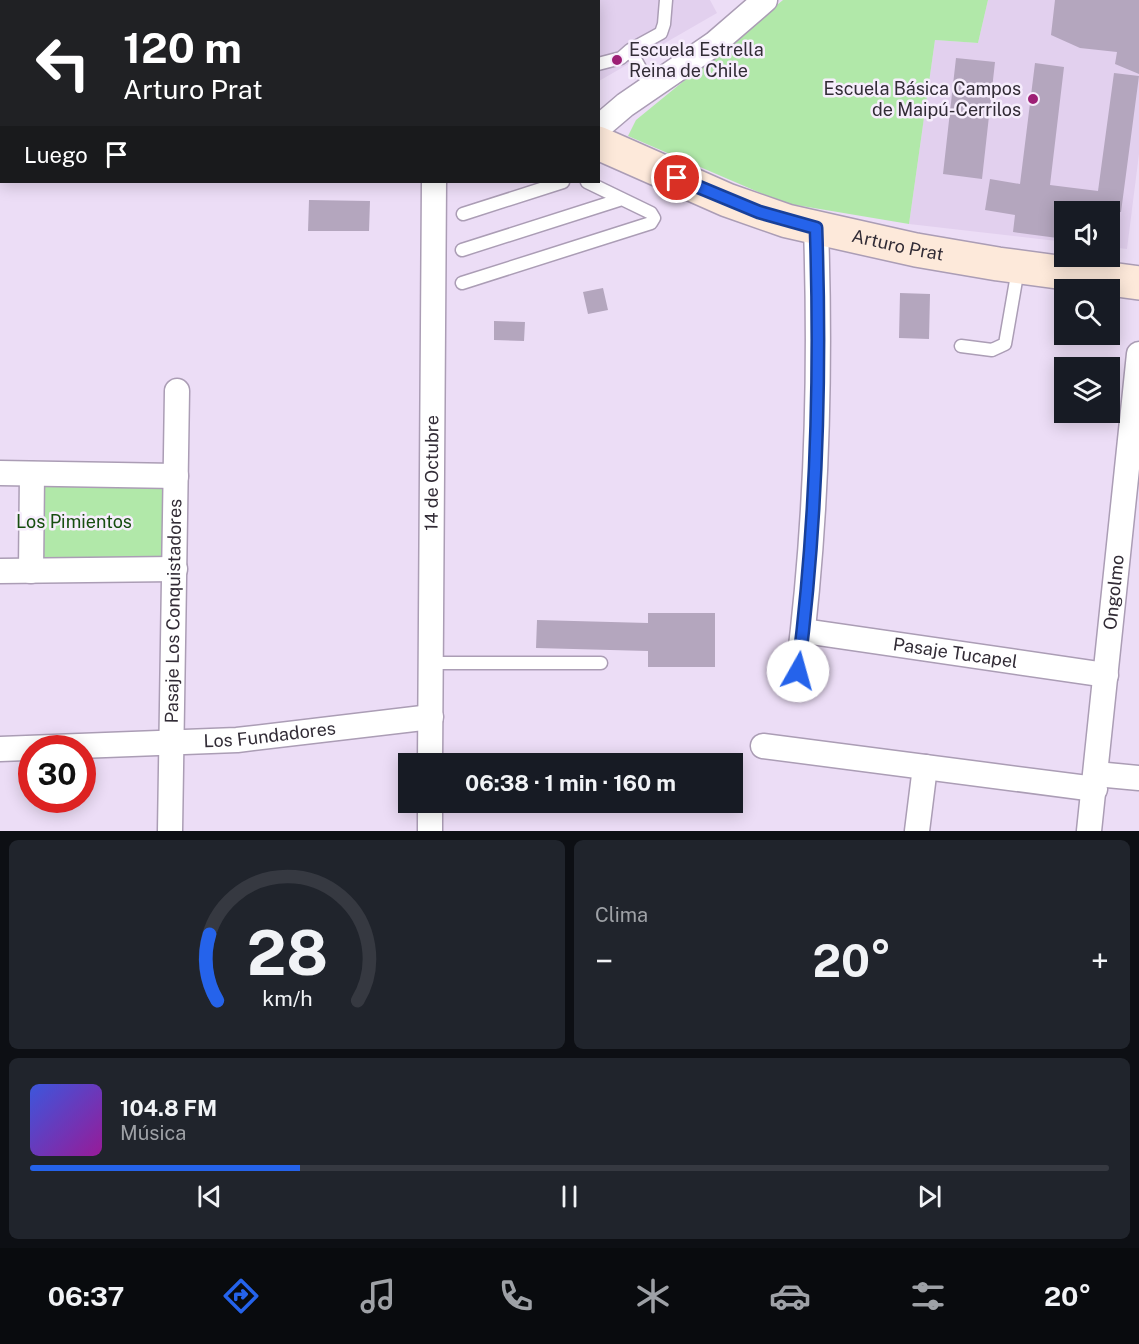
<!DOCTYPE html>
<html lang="es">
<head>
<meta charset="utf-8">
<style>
  :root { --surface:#171b24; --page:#20242c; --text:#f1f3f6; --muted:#9ea1a6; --line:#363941; --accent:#2563eb }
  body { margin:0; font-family:"Public Sans",sans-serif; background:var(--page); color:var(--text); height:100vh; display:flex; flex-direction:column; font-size:22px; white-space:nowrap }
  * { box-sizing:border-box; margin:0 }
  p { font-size:20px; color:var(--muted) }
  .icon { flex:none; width:33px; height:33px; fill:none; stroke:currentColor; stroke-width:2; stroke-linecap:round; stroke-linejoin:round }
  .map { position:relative; height:831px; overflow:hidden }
  .drawer { display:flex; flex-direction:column; gap:9px; padding:9px; background:#0d0f14; flex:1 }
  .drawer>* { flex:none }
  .top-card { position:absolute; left:0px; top:0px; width:600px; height:183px; box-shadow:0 3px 15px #0003; background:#202124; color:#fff; overflow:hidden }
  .tools { position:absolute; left:1054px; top:201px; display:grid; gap:12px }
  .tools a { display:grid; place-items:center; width:66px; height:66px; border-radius:0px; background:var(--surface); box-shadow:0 3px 15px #0003; font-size:30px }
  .speed { position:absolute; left:18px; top:735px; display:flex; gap:12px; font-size:30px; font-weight:700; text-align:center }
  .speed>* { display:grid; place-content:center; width:78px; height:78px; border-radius:50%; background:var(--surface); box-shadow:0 3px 15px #0003; line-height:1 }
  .speed .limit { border:9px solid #d22; background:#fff; color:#111 }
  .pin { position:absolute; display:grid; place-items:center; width:51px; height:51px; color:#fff; margin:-26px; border:3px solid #fff; border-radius:50%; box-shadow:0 2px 6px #0007 }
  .me { position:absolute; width:66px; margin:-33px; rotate:7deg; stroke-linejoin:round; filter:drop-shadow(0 0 4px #0008) }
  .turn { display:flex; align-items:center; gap:21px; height:126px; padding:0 24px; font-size:27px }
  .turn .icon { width:78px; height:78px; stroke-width:2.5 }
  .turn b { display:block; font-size:42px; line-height:51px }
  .then { display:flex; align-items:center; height:57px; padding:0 24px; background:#0003; gap:12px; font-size:22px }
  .big { font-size:45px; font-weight:700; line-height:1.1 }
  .drawer .widget { flex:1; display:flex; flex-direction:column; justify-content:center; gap:9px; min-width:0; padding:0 21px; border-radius:9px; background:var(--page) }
  .drawer .dial { align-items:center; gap:0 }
  .dial svg { height:156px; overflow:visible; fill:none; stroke:var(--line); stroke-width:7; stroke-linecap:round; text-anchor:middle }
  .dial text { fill:var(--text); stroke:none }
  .song { display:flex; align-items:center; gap:18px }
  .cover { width:72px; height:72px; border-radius:9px; background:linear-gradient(135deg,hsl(230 70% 55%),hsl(300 70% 35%)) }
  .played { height:6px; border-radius:3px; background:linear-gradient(90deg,var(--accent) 25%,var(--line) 25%) }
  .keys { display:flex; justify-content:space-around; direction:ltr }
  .heat { display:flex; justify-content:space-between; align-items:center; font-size:33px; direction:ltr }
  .drawer .tiles { flex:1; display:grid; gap:9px; grid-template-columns:1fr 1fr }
  .widget:last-child { grid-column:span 2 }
  .trip { position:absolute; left:398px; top:753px; width:345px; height:60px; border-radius:0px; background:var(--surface); box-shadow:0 3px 15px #0003; font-weight:700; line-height:60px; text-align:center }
  .dock { display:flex; height:96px; justify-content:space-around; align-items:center; background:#090b0e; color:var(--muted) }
  .dock .icon { width:42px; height:42px }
  .dock .active { color:var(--accent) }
  .dock b { font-size:27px; color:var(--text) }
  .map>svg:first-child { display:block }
  .built { fill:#e2d0ee }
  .green { fill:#b1e8a9 }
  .building { fill:#b4a6be }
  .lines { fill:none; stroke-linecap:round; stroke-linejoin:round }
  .lane-casing { stroke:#ab9db5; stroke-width:15 }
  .street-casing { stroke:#ab9db5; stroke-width:27 }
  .secondary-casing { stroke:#ab9db5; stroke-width:36 }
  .lane { stroke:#fff; stroke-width:12 }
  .street { stroke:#fff; stroke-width:24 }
  .secondary { stroke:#fde9da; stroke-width:33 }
  .route-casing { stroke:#184099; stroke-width:15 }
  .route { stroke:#2563eb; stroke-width:10 }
  .poi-dot { fill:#9d1f75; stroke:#f6edfc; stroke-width:2 }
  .labels { text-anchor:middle; stroke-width:5; stroke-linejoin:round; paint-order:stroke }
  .poi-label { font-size:18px; fill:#322c36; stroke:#f6edfc; text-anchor:start }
  .street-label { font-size:18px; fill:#322c36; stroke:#f6edfc }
  .park-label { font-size:18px; fill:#174e10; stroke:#f6edfc }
</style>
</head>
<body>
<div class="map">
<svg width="1139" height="831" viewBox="0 0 1139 831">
  <rect width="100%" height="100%" fill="#ecddf6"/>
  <path class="built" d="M463 0H710L717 13 599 81 598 2Z
    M988 0H1139V154L1127 249 1110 247V212H1065V242L909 224 935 40 978 43Z"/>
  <path class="green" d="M783 0H988L978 43 935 40 909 224 784 203 628 136 636 120Z
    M37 481 163 486 162 559 35 560Z"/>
  <path class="building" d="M1055 0H1139V74L1115 64 1117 52 1080 48 1051 35Z
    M956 58 995 62 982 179 943 174Z
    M1035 63 1064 67 1050 185 1098 191 1114 73 1139 76 1121 212H1065V239L1013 232 1015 215 985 210 990 179 1020 184Z
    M309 200 370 201 369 231H308Z
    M603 288 608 310 588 314 583 292Z
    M900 293 930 294 929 339 899 338Z
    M494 321 525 322 524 341 494 340Z
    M648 613H715V667H648V651L536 648 537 620 648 623Z"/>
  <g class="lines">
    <g class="lane-casing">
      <path id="lane" d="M630 50 661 33 664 24 666 0
        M598 64 621 58 630 50 651 88
        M463 214 563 182
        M462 250 622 199
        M462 283 651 223 654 218 651 213 587 182
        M961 346 992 350 1005 344 1018 269
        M431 663H601"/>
    </g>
    <g class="street-casing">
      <g id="street">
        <path d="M598 128 625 105 714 44 765 0"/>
        <path d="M0 473 176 476"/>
        <path d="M0 571 175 569"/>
        <path d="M31 571 32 474"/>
        <path id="s1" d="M804 631 1106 675"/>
        <path d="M798 671C817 523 821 376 816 228"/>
        <path d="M763 746 1095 789"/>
        <path id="s2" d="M0 749 237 740 431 717"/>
        <path id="s3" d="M430 764 434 182"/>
        <path d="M1096 774 1139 778"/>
        <path id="s4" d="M170 831 177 391"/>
        <path d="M430 831V802"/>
        <path d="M917 831 925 767"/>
        <path id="s5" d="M1089 831 1139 354"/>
      </g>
    </g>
    <g class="secondary-casing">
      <g id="secondary">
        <path d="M435 2V0"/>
        <path id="s6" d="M598 143 727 200 787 221 916 250 998 264 1139 283"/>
        <path d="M0 156H2"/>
      </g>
    </g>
    <use href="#lane" class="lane"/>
    <use href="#street" class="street"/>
    <use href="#secondary" class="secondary"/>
  </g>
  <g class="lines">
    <g class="route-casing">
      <path id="route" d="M677 178 759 212 816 228C821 376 817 523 798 671"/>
    </g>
    <use href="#route" class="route"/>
  </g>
  <g class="poi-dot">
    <circle cx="617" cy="60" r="6"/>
    <circle cx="1033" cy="99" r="6"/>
  </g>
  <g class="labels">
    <g class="poi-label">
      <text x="629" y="56">Escuela Estrella<tspan x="629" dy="21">Reina de Chile</tspan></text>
      <text x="1021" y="95" text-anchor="end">Escuela Básica Campos<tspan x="1021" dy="21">de Maipú-Cerrilos</tspan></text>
    </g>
    <g class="street-label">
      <text dy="6" stroke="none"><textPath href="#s6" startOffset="318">Arturo Prat</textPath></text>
      <text dy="6" stroke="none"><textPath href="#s3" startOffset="291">14 de Octubre</textPath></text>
      <text dy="6" stroke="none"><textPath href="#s5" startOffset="240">Ongolmo</textPath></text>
      <text dy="6" stroke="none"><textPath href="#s4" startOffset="220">Pasaje Los Conquistadores</textPath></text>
      <text dy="6" stroke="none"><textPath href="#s1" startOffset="153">Pasaje Tucapel</textPath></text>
      <text dy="6" stroke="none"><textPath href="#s2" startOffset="270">Los Fundadores</textPath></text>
    </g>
    <g class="park-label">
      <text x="74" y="528">Los Pimientos</text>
    </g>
  </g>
</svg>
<div class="tools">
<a><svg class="icon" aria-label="sound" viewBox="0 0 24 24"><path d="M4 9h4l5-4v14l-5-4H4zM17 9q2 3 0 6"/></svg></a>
<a><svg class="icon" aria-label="search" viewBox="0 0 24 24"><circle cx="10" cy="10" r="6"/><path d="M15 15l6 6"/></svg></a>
<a><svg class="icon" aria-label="layers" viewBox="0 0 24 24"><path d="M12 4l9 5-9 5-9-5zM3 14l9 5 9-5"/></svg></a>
</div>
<div class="speed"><div class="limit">30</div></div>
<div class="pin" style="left:677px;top:178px;background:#d93025"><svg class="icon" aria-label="arrive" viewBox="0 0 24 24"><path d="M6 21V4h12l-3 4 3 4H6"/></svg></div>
<svg class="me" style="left:798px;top:671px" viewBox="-20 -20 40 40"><circle r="19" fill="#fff"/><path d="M0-13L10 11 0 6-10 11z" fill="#2563eb"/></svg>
<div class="trip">06:38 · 1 min · 160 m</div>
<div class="top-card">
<div class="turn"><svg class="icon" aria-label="left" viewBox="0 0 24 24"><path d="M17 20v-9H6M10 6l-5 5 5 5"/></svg><div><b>120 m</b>Arturo Prat</div></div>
<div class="then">Luego<svg class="icon" aria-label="arrive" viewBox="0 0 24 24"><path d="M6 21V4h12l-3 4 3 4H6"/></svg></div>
</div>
</div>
<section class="drawer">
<div class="tiles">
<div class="widget dial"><svg viewBox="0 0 100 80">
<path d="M14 69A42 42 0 1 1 86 69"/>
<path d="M14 69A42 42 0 0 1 10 35" stroke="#2563eb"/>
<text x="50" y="56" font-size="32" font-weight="700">28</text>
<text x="50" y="72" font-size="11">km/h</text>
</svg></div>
<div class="widget"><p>Clima</p>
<div class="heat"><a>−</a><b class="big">20°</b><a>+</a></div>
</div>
<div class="widget">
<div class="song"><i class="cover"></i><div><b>104.8 FM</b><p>Música</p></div></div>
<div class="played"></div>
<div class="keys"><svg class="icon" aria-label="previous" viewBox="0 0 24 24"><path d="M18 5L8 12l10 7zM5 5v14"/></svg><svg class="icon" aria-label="pause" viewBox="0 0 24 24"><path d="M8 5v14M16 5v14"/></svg><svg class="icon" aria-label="next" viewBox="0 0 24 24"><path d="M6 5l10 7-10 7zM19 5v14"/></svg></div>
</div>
</div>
</section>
<nav class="dock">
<b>06:37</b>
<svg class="icon active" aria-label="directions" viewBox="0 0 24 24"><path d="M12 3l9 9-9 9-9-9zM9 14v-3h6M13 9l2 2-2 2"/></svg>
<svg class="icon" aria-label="music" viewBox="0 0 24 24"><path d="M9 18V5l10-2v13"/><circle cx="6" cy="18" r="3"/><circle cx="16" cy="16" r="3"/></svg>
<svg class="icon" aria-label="phone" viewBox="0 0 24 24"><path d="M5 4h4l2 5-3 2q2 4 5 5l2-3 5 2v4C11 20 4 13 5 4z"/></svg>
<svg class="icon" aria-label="climate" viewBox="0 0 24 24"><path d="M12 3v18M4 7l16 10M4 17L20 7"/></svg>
<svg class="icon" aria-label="car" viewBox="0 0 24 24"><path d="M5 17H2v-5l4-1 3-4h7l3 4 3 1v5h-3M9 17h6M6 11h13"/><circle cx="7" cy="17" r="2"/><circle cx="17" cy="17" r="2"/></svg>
<svg class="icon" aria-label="filters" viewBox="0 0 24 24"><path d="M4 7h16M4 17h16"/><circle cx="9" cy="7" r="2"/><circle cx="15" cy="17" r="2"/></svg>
<b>20°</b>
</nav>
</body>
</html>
